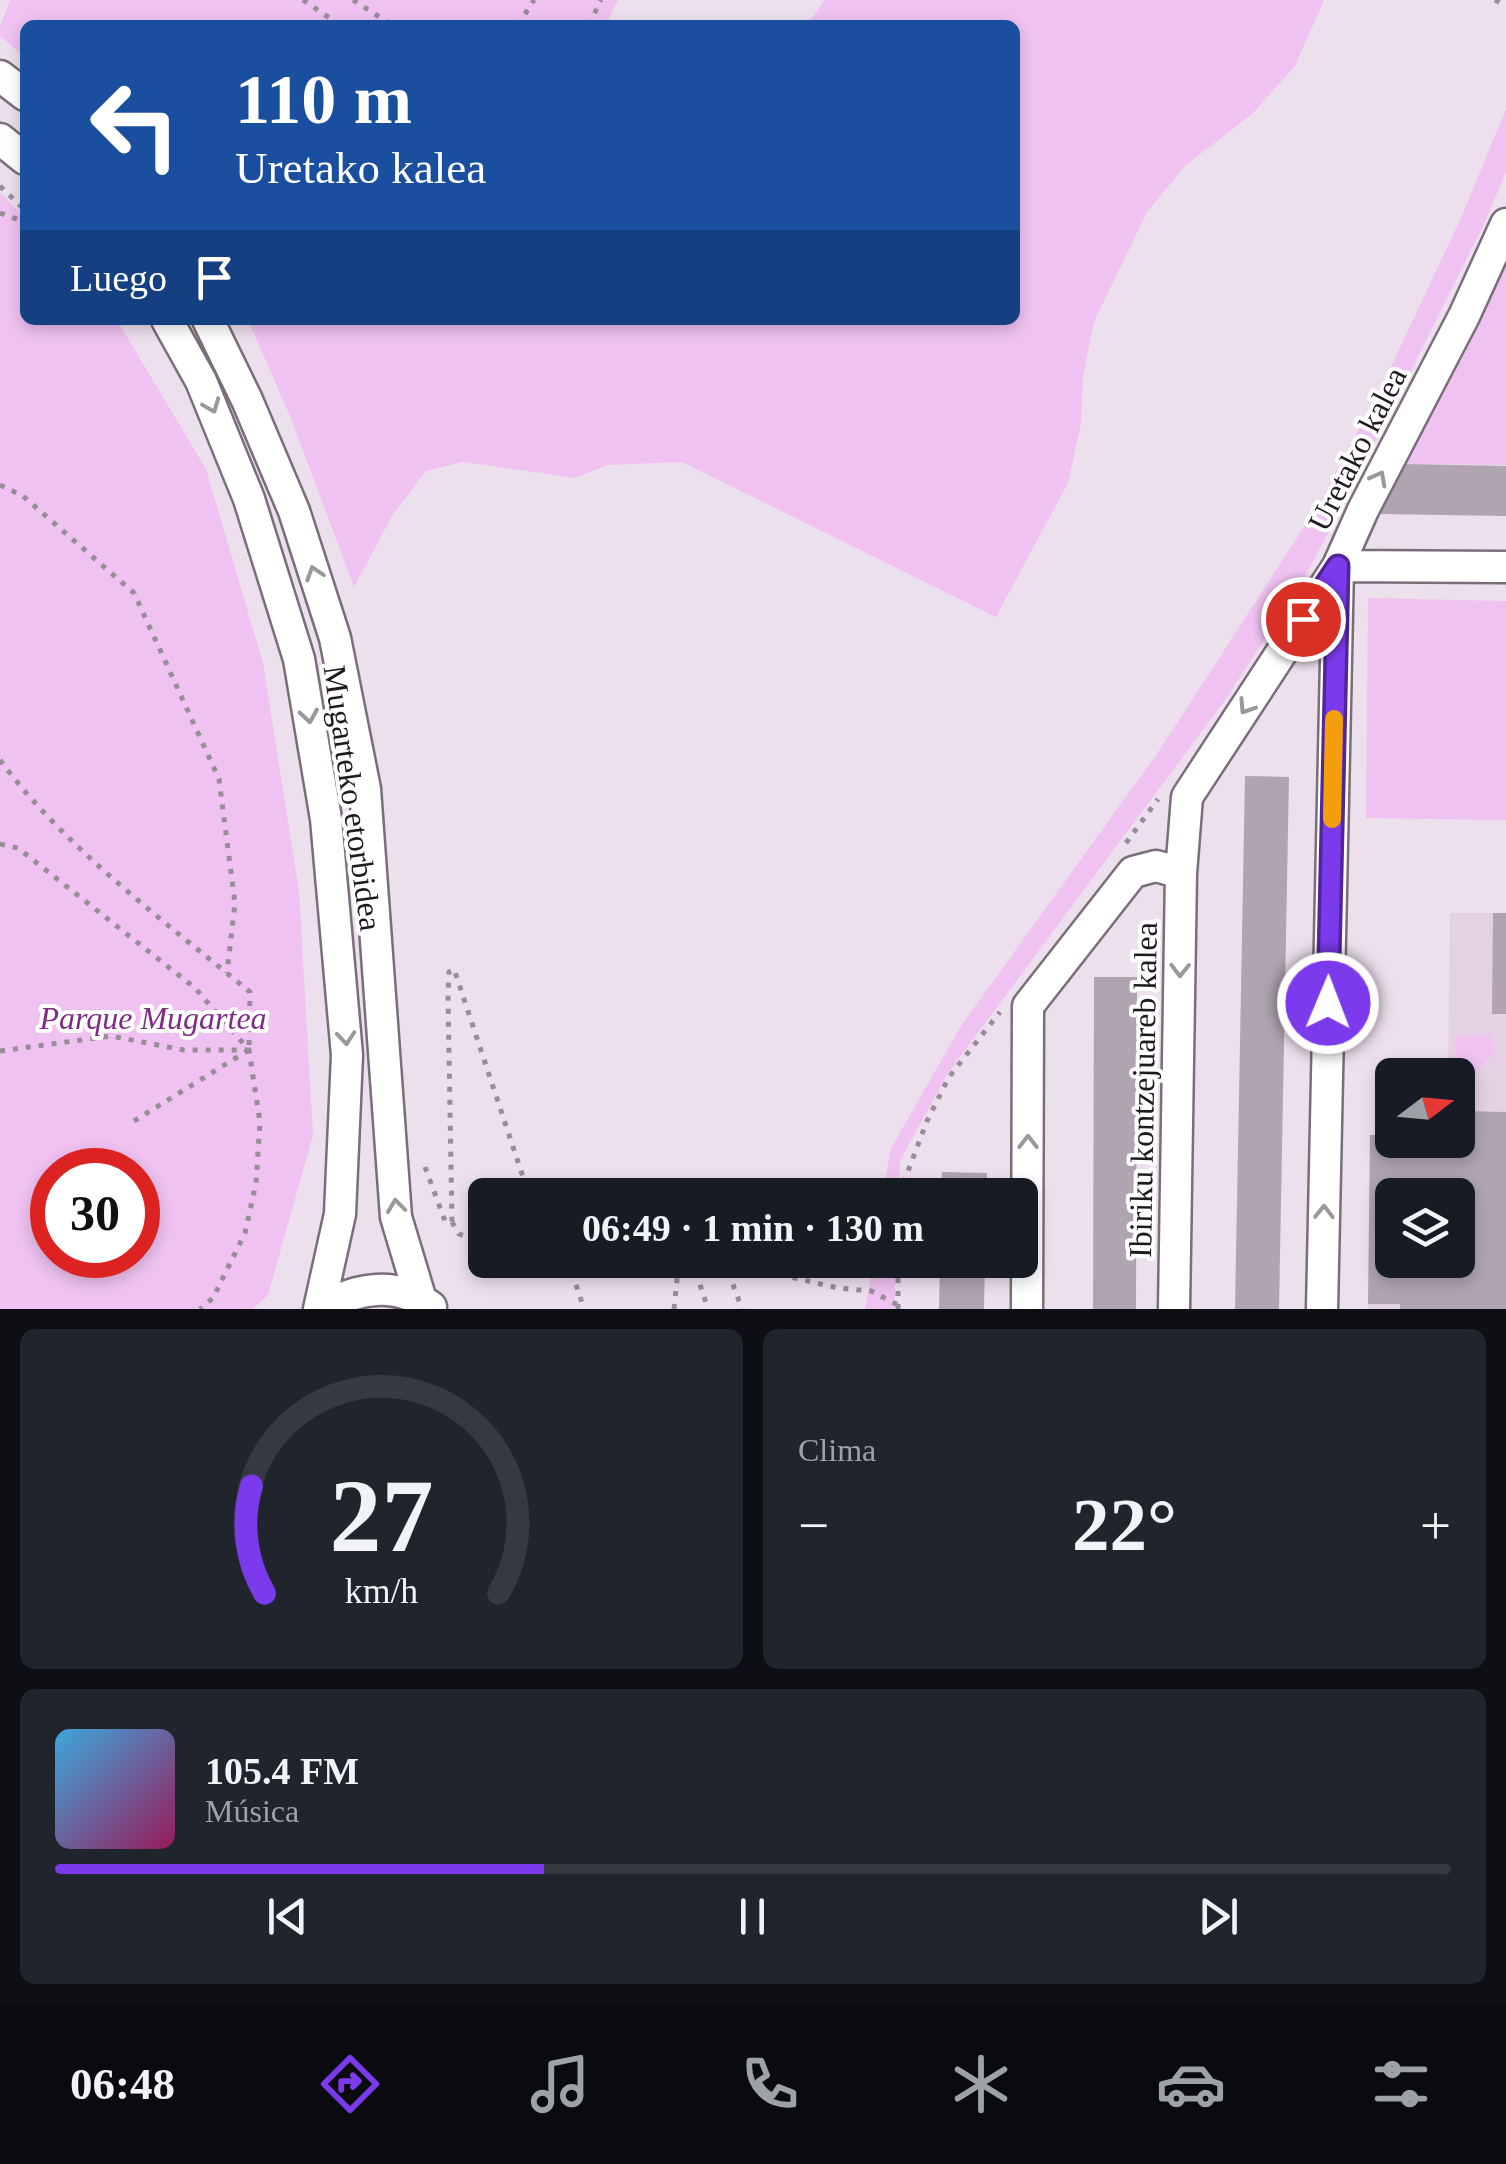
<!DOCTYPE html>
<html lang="es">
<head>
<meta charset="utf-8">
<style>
  :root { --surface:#171b24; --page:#20242c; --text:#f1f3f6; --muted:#9ea1a6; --line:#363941; --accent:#7c3aed }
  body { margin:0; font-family:"Times New Roman",serif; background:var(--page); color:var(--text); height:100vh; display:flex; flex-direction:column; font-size:38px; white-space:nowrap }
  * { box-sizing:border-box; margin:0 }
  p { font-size:32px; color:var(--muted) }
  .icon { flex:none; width:55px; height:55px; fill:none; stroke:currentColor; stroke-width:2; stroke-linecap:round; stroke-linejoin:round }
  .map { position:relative; height:1309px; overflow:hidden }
  .drawer { display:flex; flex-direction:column; gap:20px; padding:20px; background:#0d0f14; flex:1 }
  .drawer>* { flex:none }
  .banner { position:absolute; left:20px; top:20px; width:1000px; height:305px; border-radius:15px; box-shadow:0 5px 15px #0003; background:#1a4fa0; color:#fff; overflow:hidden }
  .needle { width:65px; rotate:74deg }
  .fabs { position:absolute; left:1375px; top:1058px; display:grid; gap:20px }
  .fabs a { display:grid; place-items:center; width:100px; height:100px; border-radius:15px; background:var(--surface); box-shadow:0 5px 15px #0003; font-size:50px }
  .speed { position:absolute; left:30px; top:1148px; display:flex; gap:20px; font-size:50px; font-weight:700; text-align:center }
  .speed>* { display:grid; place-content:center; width:130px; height:130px; border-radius:50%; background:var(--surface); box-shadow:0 5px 15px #0003; line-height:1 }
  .speed .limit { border:15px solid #d22; background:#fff; color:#111 }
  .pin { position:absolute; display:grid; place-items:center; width:85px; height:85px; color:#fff; margin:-42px; border:5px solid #fff; border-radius:50%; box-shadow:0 2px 10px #0007 }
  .me { position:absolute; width:110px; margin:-55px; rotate:1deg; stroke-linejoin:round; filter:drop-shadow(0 0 8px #0008) }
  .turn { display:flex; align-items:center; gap:35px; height:210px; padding:0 50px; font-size:45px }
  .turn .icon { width:130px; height:130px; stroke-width:2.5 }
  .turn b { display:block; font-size:70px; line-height:85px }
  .then { display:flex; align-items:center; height:95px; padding:0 50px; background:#0003; gap:20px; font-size:38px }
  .big { font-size:75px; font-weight:700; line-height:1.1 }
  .drawer .tile { flex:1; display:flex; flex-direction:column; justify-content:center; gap:15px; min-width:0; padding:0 35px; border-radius:15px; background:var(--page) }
  .drawer .dial { align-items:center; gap:0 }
  .dial svg { height:260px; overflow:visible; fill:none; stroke:var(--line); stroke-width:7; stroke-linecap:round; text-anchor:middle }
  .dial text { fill:var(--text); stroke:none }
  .song { display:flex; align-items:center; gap:30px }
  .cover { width:120px; height:120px; border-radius:15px; background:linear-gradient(135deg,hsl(200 70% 55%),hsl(330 70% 35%)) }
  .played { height:10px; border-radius:5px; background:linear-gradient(90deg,var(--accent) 35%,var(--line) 35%) }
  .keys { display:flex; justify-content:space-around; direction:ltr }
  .heat { display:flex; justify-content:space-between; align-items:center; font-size:55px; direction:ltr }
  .drawer .tiles { flex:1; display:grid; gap:20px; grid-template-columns:1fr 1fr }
  .tile:last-child { grid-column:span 2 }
  .trip { position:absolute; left:468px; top:1178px; width:570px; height:100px; border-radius:15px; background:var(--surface); box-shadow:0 5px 15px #0003; font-weight:700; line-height:100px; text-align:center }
  .menu { display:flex; height:160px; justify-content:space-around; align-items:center; background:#090b0e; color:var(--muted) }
  .menu .icon { width:70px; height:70px }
  .menu .active { color:var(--accent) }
  .menu b { font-size:45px; color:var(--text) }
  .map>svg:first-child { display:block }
  .built { fill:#e4d2e4; fill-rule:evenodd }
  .green { fill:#efc2f1; fill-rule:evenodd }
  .building { fill:#afa4b0; fill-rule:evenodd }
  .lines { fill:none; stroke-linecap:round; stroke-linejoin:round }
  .minor-casing { stroke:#796e79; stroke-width:35 }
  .path { stroke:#968d97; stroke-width:5; stroke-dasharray:5 8; stroke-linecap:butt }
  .minor { stroke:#fff; stroke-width:30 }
  .oneway { stroke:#9a989a }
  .route-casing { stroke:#51269a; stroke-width:25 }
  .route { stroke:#7c3aed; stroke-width:18 }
  .slow { stroke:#f59e0b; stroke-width:18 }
  .labels { text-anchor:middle; stroke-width:8; stroke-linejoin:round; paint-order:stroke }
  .street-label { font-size:32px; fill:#1e1a1f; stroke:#fff }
  .park-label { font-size:32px; font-style:italic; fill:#7e2c85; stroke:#fff }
</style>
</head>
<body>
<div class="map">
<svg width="1506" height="1309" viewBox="0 0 1506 1309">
  <rect width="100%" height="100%" fill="#ede0ed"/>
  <path class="built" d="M1450 913H1506V1309H1368L1370 1135H1392V1099V1140H1458V1075H1448ZM1392 1195H1458V1260H1392Z"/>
  <path class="green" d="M10 0H618L606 25H25V57L0 36V27Z
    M825 0H1324L1295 66 1252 114 1186 165 1147 212 1094 322 1083 377 1081 424 1068 483 996 617 682 462 608 465 575 478 463 462 426 471 392 516 354 587 290 416 248 320H1015V25H807Z
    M1506 109V172L1485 222 1346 501 1299 587 1225 700 948 1073 900 1161 899 1195H883L890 1150 961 1026 1161 748 1320 502 1386 377 1461 218Z
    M0 192 25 219V320H117L206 469 263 663 299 891 313 1135 268 1295 253 1309H0ZM52 1170H138V1255H52Z
    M1506 248V465L1405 464Z
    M1368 598 1506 601V820L1366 818Z
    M1492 1034 1494 1053 1470 1078 1455 1075 1456 1036Z
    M874 1260H896L894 1309H865Z"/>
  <path class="building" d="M1405 464 1506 466V516L1378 514Z
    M1245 776 1289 777 1279 1309H1235Z
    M1493 913H1506V1014H1492Z
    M1094 977H1137L1136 1309H1093Z
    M1458 1111 1506 1112V1309H1400V1304H1368L1370 1135H1392V1140H1458ZM1392 1195H1458V1260H1392Z
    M942 1172 987 1173V1195H941Z
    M940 1260H985L984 1309H939Z"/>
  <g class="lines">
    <g class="minor-casing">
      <path id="minor" d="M0 76 25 95
        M0 139 25 159
        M167 320 201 381 249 499 299 659 326 819 347 1055 340 1214 319 1309
        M208 320 247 400 294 511 335 638 365 789 396 1217 421 1300
        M1338 566 1506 567
        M322 1309C356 1287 397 1281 431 1307
        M1027 1309 1028 1006 1133 872 1156 866 1181 873
        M1174 1309 1181 873 1187 797 1338 566 1363 510 1464 316 1506 224
        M1322 1309 1338 566"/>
    </g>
    <path class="path" d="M303 0 340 25
      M353 0 392 25
      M1495 0 1506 6
      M518 25 534 0
      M589 25 601 0
      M0 186 25 210
      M0 213 25 222
      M0 485 23 496 134 593 219 779 235 903 227 973
      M0 760C64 847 165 922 250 992L249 1047
      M1126 843 1158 799
      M0 844 18 848 195 988 249 1050 260 1122 256 1183 245 1233 213 1298 200 1309
      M0 1051 111 1036 184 1050H249
      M134 1121 247 1051
      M425 1167 445 1221 452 1222 448 996 449 972 454 969 529 1195
      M899 1195 927 1121 949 1077 1000 1012
      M452 1222 459 1234 485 1243
      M568 1260 584 1309
      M692 1260 708 1309
      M724 1260 742 1309
      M744 1260 769 1272 838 1288 871 1291 898 1305
      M674 1309 679 1260
      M898 1309V1260"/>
    <use href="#minor" class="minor"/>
  </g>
  <defs><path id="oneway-chevron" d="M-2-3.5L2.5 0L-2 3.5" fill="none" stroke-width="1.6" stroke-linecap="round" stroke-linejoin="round" transform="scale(2.5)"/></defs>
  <g class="oneway">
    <use href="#oneway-chevron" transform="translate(212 406) rotate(68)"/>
    <use href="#oneway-chevron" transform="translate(1379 478) rotate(-62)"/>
    <use href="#oneway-chevron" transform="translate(314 573) rotate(-108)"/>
    <use href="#oneway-chevron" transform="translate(1246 707) rotate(123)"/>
    <use href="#oneway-chevron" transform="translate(309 716) rotate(81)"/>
    <use href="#oneway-chevron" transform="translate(1180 970) rotate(91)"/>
    <use href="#oneway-chevron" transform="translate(346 1038) rotate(85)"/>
    <use href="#oneway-chevron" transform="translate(1028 1142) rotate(-90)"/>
    <use href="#oneway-chevron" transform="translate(396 1206) rotate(-97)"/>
    <use href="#oneway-chevron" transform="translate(1324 1212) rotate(-89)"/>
  </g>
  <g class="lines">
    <g class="route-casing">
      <path id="route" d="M1303 619 1338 566 1328 1003"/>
    </g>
    <use href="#route" class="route"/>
    <path class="slow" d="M1332 819 1334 719"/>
  </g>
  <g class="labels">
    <g class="street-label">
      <text transform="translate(1357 449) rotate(-63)" y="11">Uretako kalea</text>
      <text transform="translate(353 798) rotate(82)" y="11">Mugarteko etorbidea</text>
      <text transform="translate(1143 1090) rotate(-89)" y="11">Ibiriku kontzejuareb kalea</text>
    </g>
    <g class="park-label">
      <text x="153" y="1029">Parque Mugartea</text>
    </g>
  </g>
</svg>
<div class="fabs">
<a><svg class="needle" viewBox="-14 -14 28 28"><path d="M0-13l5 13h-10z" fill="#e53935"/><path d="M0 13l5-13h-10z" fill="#9ea1a6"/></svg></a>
<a><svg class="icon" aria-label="layers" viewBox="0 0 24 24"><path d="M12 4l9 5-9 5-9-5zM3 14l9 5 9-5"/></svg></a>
</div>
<div class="speed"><div class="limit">30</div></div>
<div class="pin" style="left:1303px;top:619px;background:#d93025"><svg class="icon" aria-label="arrive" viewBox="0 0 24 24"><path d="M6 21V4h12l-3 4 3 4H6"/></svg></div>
<svg class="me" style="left:1328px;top:1003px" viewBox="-20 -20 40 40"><circle r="17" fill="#7c3aed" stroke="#fff" stroke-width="3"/><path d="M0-11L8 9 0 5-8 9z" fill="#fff"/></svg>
<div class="trip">06:49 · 1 min · 130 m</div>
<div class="banner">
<div class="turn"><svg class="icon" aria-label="left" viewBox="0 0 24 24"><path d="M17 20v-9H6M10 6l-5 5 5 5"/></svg><div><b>110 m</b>Uretako kalea</div></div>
<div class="then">Luego<svg class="icon" aria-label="arrive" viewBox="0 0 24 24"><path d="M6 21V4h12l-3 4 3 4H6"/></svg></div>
</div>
</div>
<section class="drawer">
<div class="tiles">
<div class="tile dial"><svg viewBox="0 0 100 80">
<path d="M14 69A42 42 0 1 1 86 69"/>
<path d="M14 69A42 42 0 0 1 10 36" stroke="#7c3aed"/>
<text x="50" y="56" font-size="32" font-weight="700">27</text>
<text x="50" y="72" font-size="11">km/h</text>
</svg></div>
<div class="tile"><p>Clima</p>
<div class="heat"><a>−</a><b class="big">22°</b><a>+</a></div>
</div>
<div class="tile">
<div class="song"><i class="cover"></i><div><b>105.4 FM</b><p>Música</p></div></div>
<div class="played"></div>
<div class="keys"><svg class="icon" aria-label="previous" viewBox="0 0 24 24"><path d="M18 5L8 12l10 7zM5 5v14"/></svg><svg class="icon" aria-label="pause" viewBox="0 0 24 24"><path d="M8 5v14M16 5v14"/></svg><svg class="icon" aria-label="next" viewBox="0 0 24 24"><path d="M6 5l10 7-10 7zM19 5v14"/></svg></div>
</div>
</div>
</section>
<nav class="menu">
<b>06:48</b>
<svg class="icon active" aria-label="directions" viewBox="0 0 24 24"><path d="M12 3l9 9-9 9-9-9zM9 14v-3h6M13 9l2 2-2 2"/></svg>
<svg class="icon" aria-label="music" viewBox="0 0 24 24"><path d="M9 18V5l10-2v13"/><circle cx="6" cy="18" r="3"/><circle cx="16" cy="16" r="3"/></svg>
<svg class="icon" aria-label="phone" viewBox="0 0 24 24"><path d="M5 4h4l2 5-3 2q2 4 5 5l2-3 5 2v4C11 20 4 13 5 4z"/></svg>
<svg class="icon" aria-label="climate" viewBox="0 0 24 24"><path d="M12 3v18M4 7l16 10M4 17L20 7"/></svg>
<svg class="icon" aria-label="car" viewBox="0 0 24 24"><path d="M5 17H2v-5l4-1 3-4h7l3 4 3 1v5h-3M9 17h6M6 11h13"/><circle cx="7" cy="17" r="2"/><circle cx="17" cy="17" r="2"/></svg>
<svg class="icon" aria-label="filters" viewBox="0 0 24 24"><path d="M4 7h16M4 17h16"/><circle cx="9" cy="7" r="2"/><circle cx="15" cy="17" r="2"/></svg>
</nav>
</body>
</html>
